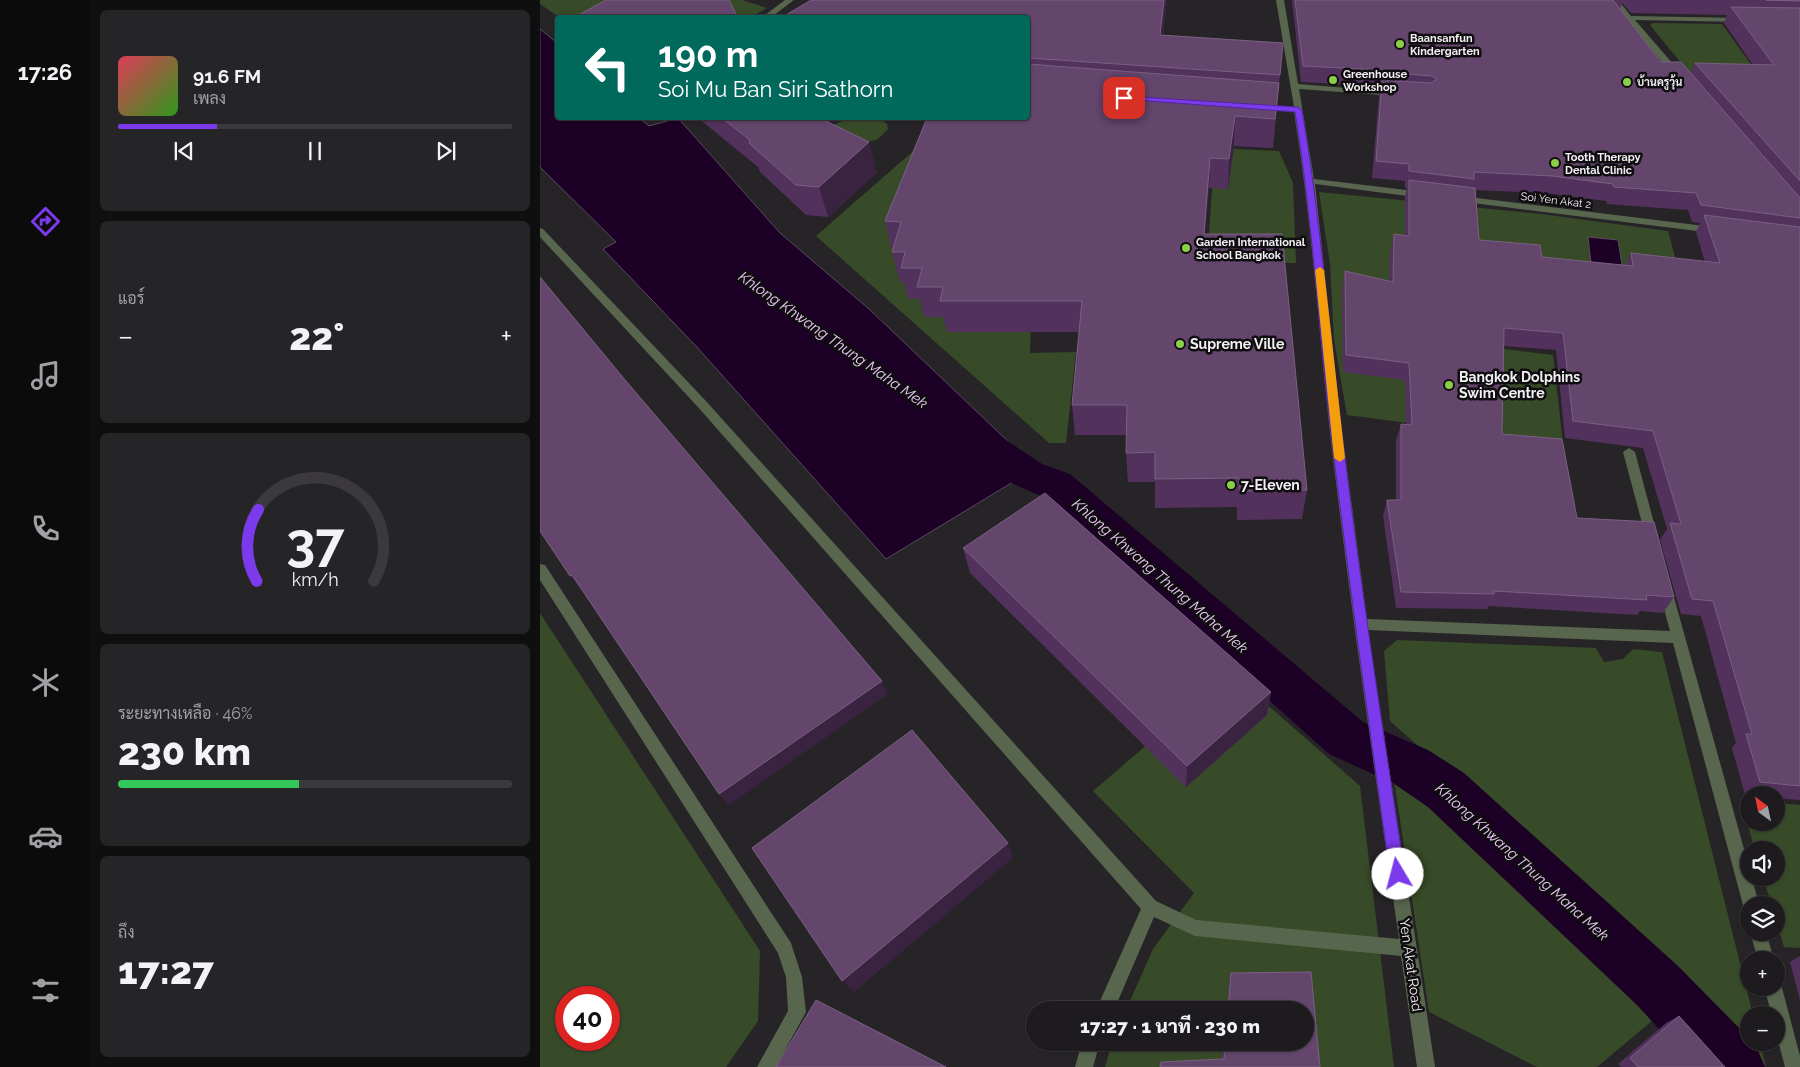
<!DOCTYPE html>
<html lang="th">
<head>
<meta charset="utf-8">
<style>
  :root { --surface:#1d1b1e; --page:#252427; --text:#f1f3f6; --muted:#a0a1a4; --line:#3b393c; --accent:#7c3aed }
  body { margin:0; font-family:Raleway,Sarabun,sans-serif; background:var(--page); color:var(--text); height:100vh; display:flex; flex-direction:column; font-size:19px; white-space:nowrap }
  * { box-sizing:border-box; margin:0 }
  p { font-size:16px; color:var(--muted) }
  .icon { flex:none; width:28px; height:28px; fill:none; stroke:currentColor; stroke-width:2; stroke-linecap:round; stroke-linejoin:round }
  .map { position:relative; flex:1; overflow:hidden }
  .details { display:flex; flex-direction:column; gap:10px; padding:10px; background:#100f10; width:450px }
  .details>* { flex:none }
  .top-card { position:absolute; left:15px; top:15px; width:475px; height:105px; border-radius:5px; box-shadow:0 1px 4px #0004,0 0 0 1px var(--line); background:#00695c; color:#fff; overflow:hidden }
  .needle { width:32px; rotate:327deg }
  .tools { position:absolute; left:1200px; top:786px; display:grid; gap:10px }
  .tools a { display:grid; place-items:center; width:45px; height:45px; border-radius:50%; background:var(--surface); box-shadow:0 1px 4px #0004,0 0 0 1px var(--line); font-size:25px }
  .speed { position:absolute; left:15px; top:986px; display:flex; gap:10px; font-size:25px; font-weight:700; text-align:center }
  .speed>* { display:grid; place-content:center; width:65px; height:65px; border-radius:50%; background:var(--surface); box-shadow:0 1px 4px #0004,0 0 0 1px var(--line); line-height:1 }
  .speed .limit { border:8px solid #d22; background:#fff; color:#111 }
  .pin { position:absolute; display:grid; place-items:center; width:42px; height:42px; color:#fff; margin:-21px; border-radius:10px; box-shadow:0 2px 8px #0006 }
  .me { position:absolute; width:55px; margin:-28px; rotate:352deg; stroke-linejoin:round; filter:drop-shadow(0 0 4px #0008) }
  .turn { display:flex; align-items:center; gap:18px; height:105px; padding:0 20px; font-size:22px }
  .turn .icon { width:65px; height:65px; stroke-width:2.5 }
  .turn b { display:block; font-size:35px; line-height:42px }
  .big { font-size:38px; font-weight:800; line-height:1.1 }
  .details .card { flex:1; display:flex; flex-direction:column; justify-content:center; gap:8px; min-width:0; padding:0 18px; border-radius:8px; background:var(--page) }
  .details .dial { align-items:center; gap:0 }
  .dial svg { height:130px; overflow:visible; fill:none; stroke:var(--line); stroke-width:7; stroke-linecap:round; text-anchor:middle }
  .dial text { fill:var(--text); stroke:none }
  .song { display:flex; align-items:center; gap:15px }
  .cover { width:60px; height:60px; border-radius:8px; background:linear-gradient(135deg,hsl(350 70% 55%),hsl(110 70% 35%)) }
  .played { height:5px; border-radius:2px; background:linear-gradient(90deg,var(--accent) 25%,var(--line) 25%) }
  .keys { display:flex; justify-content:space-around; direction:ltr }
  .heat { display:flex; justify-content:space-between; align-items:center; font-size:28px; direction:ltr }
  .charge { height:8px; border-radius:4px; background:linear-gradient(90deg,#34c759 46%,var(--line) 0) }
  .trip { position:absolute; left:486px; top:1001px; width:288px; height:50px; border-radius:25px; background:var(--surface); box-shadow:0 1px 4px #0004,0 0 0 1px var(--line); font-weight:800; line-height:50px; text-align:center }
  main { display:flex; flex:1; min-height:0 }
  .dock { display:flex; flex-direction:column; width:90px; justify-content:space-around; align-items:center; background:#0c0b0c; color:var(--muted) }
  .dock .icon { width:35px; height:35px }
  .dock .on { color:var(--accent) }
  .dock b { font-size:22px; color:var(--text) }
  .map>svg:first-child { display:block }
  .green { fill:#384b28; fill-rule:evenodd }
  .water { fill:#1c0025; stroke:#5c4863 }
  .lines { fill:none; stroke-linecap:round; stroke-linejoin:round }
  .canal { fill:#1c0025; fill-rule:evenodd }
  .minor { fill:#58664e; fill-rule:evenodd }
  .wall { fill:#53315d; fill-rule:evenodd }
  .shaded-wall { fill:#3a2341 }
  .building { fill:#64466d; stroke:#7a6082 }
  .route { fill:#7c3aed; stroke:#51269a }
  .slow { fill:#f59e0b }
  .poi-dot { fill:#8ace47; stroke:#0f0d0f; stroke-width:2 }
  .labels { text-anchor:middle; stroke-width:5; stroke-linejoin:round; paint-order:stroke }
  .far-poi-label { font-size:11px; font-weight:bold; fill:#f2f0f3; stroke:#0f0d0f; text-anchor:start }
  .far-street-label { font-size:11px; fill:#f2f0f3; stroke:#0f0d0f }
  .poi-label { font-size:14px; font-weight:bold; fill:#f2f0f3; stroke:#0f0d0f; text-anchor:start }
  .street-label { font-size:14px; fill:#f2f0f3; stroke:#0f0d0f }
  .water-label { font-size:15px; font-style:italic; fill:#eac8f5; stroke:#0f0d0f }
</style>
</head>
<body>
<main>
<nav class="dock">
<b>17:26</b>
<svg class="icon on" aria-label="directions" viewBox="0 0 24 24"><path d="M12 3l9 9-9 9-9-9zM9 14v-3h6M13 9l2 2-2 2"/></svg>
<svg class="icon" aria-label="music" viewBox="0 0 24 24"><path d="M9 18V5l10-2v13"/><circle cx="6" cy="18" r="3"/><circle cx="16" cy="16" r="3"/></svg>
<svg class="icon" aria-label="phone" viewBox="0 0 24 24"><path d="M5 4h4l2 5-3 2q2 4 5 5l2-3 5 2v4C11 20 4 13 5 4z"/></svg>
<svg class="icon" aria-label="climate" viewBox="0 0 24 24"><path d="M12 3v18M4 7l16 10M4 17L20 7"/></svg>
<svg class="icon" aria-label="car" viewBox="0 0 24 24"><path d="M5 17H2v-5l4-1 3-4h7l3 4 3 1v5h-3M9 17h6M6 11h13"/><circle cx="7" cy="17" r="2"/><circle cx="17" cy="17" r="2"/></svg>
<svg class="icon" aria-label="filters" viewBox="0 0 24 24"><path d="M4 7h16M4 17h16"/><circle cx="9" cy="7" r="2"/><circle cx="15" cy="17" r="2"/></svg>
</nav>
<section class="details">
<div class="card">
<div class="song"><i class="cover"></i><div><b>91.6 FM</b><p>เพลง</p></div></div>
<div class="played"></div>
<div class="keys"><svg class="icon" aria-label="previous" viewBox="0 0 24 24"><path d="M18 5L8 12l10 7zM5 5v14"/></svg><svg class="icon" aria-label="pause" viewBox="0 0 24 24"><path d="M8 5v14M16 5v14"/></svg><svg class="icon" aria-label="next" viewBox="0 0 24 24"><path d="M6 5l10 7-10 7zM19 5v14"/></svg></div>
</div>
<div class="card"><p>แอร์</p>
<div class="heat"><a>−</a><b class="big">22°</b><a>+</a></div>
</div>
<div class="card dial"><svg viewBox="0 0 100 80">
<path d="M14 69A42 42 0 1 1 86 69"/>
<path d="M14 69A42 42 0 0 1 15 25" stroke="#7c3aed"/>
<text x="50" y="56" font-size="32" font-weight="700">37</text>
<text x="50" y="72" font-size="11">km/h</text>
</svg></div>
<div class="card"><p>ระยะทางเหลือ · 46%</p><b class="big">230 km</b><div class="charge"></div></div>
<div class="card"><p>ถึง</p><b class="big">17:27</b></div>
</section>
<div class="map">
<svg width="1260" height="1067" viewBox="0 0 1260 1067">
  <rect width="100%" height="100%" fill="#272428"/>
  <path class="green" d="M0 0H73L88 17H19L0 4Z
    M166 0H202L227 8 211 17 135 18Z
    M1113 23 1182 24 1220 77 1151 75 1110 25Z
    M309 118H339L347 124 348 129 338 139 322 144 293 129 296 124Z
    M395 132 493 261 490 353 536 352 526 443H509L276 236Z
    M675 148 739 151 753 183 756 263 667 262Z
    M779 192 1001 214 1128 231 1157 339 924 344 1013 355 1023 443 807 415 794 340 790 264Z
    M0 613 220 951 218 1021 186 1067H0ZM26 998H69V1040H26Z
    M857 640 1056 648 1064 662 1083 659 1093 649 1122 652 1213 1015H1209V1042L1220 1043 1226 1067 1188 1019 850 721 844 651Z
    M691 673 820 786 854 1067H565L572 1043 765 1042V1010H586L613 949 654 893 553 791Z
    M852 767 875 775 898 791 1126 1009 1057 1067H997L889 1012Z
    M1201 801 1209 802V822H1236V803L1260 805V948L1244 947 1236 920V905H1232L1223 878H1236V850H1215Z"/>
  <path class="water" d="M0 29 17 43 18 118H99L109 126 138 118 240 233 329 309 496 468 346 559 156 346 63 249 76 242 0 167Z
    M1048 237 1078 240 1085 284 1053 280Z"/>
  <g class="lines">
    <path class="canal" d="M440 428 454 432 502 464 530 474 823 722 888 750 924 773 1137 965 1209 1038V1042L1216 1046 1225 1067H1154L1097 1005 888 807 853 783 789 754 502 496C475 486 435 467 420 442L426 432Z"/>
    <path class="minor" d="M245 0H254L230 18H221Z
      M736 0H744L758 84 856 92 860 94 856 96 759 89 774 179 883 192 888 195 883 198 775 184 801 424 827 619 1130 631 1118 587 1120 583 1125 582 1130 583 1209 867V878H1212L1219 905H1209V912L1205 911 1203 905 1133 643 828 630 895 1067H877L861 956 655 936 614 917 574 1010H556L601 909 157 406 0 237V228L3 229 165 400 616 901 656 920 859 939C834 767 809 597 789 424 778 320 771 216 754 112L721 109 717 107 721 105 754 107Z
      M1070 0H1078L1091 16 1202 18 1206 20 1202 22 1095 20 1140 72 1141 74 1137 76H1134Z
      M920 196 1173 227 1178 230 1173 233 917 201 915 199Z
      M1089 448 1095 452 1118 538 1116 542H1108L1106 538 1083 452Z
      M0 564 5 565 251 943 262 977 266 1012 236 1067H217L248 1011 246 977 238 953 0 580Z
      M1210 932H1226L1234 960H1218Z
      M1236 981 1242 988 1260 1056V1067H1245L1236 1033V1015H1232L1224 988H1236Z
      M542 1042H560L553 1067H535Z"/>
  </g>
  <path class="wall" d="M271 0H627L623 35 743 43 733 148 694 146 688 189 669 188 665 234 767 490 762 519 697 520V507L615 508V482H588L586 453 587 435H535L532 405 539 332H407L403 317H384L380 299H369L364 282H360L352 252V249L345 221 387 119 382 118H488V18Z
    M752 0H1260V800L1236 798V795H1205L1192 748 1196 743 1161 616 1141 614 1120 540 1127 529 1103 448 1025 438 1016 350 964 346 962 434 1037 518 1134 597 1123 613 1100 611 1097 615 949 606 947 609 856 608 843 516 847 500H856V441L861 424H866L865 380 803 372 802 288 805 271 849 281 850 252 854 234 865 235V197L867 188H865V181L832 178 839 96 840 88H839V86L761 82ZM1082 3 1091 13 1187 15 1184 23 1213 65 1155 63 1151 73 1121 62 1080 9ZM935 190 1006 193 1066 201 1067 204 1148 210 1152 222 1160 223 1156 232 1165 262 1091 253 1085 266 1002 257 939 240Z
    M158 118H280L337 172 288 217 266 215 220 172 218 167Z
    M423 548 731 692 727 715 646 787 430 573Z
    M1260 956V1000L1250 962Z
    M771 972 780 1067H620L621 1062 682 1059 684 1042H765V1010H687L689 985 691 973Z
    M1139 1016 1185 1067H1081L1078 1064 1126 1023Z"/>
  <path class="shaded-wall" d="M624 0H627L620 64V35Z
    M695 116 694 146 688 189 689 159Z
    M118 118H127L119 120Z
    M329 142 337 172 288 217 279 187Z
    M670 158 669 188 663 264 664 234Z
    M32 575 44 589 42 590 30 576Z
    M342 681 348 694 189 805 179 794Z
    M731 692 727 715 646 787 647 766Z
    M468 843 473 858 314 992 302 981Z"/>
  <path class="building" d="M66 0H189L198 18H33Z
    M271 0H624L620 35 743 43 740 75 488 58V18H241Z
    M755 0H1073L1121 62H1141L1260 198V218L1161 205 1156 193 1074 187 1073 184 1012 176 934 172V179L869 171V164L836 161 842 80 891 83 897 79 892 76 842 72V70L763 66Z
    M1226 0H1260V1Z
    M1191 7 1260 8V181L1155 63 1234 65Z
    M488 64 739 83 735 119 695 116 689 159 670 158 664 234H742L767 490 700 491 699 478 615 479V452L586 453 587 405H532L542 301H400L403 287H377L382 268H361L365 252H352L361 222 345 221 387 118H488Z
    M182 118H280L329 142 279 187 256 185 209 143 210 140Z
    M869 180 935 188 939 240 1000 245 1002 257 1093 266 1091 253 1180 263 1164 215 1260 227V786L1220 782 1206 734H1212L1173 601 1152 599 1130 523 1141 524 1113 431 1033 421 1023 333 964 328 962 434 1022 439 1037 518 1114 522 1134 597 1106 595 1107 600 954 591V594L861 592 847 500H861V424L872 425 869 363 806 355 805 271 853 282 854 234 869 236Z
    M0 277 86 381 342 681 179 794 32 575 30 576 0 531Z
    M505 493 731 692 647 766 423 548Z
    M372 730 468 843 302 981 212 848Z
    M771 972 780 1067H620L621 1062 684 1059 685 1042H765V1010H688L691 973Z
    M276 1000 406 1067H236Z
    M1139 1016 1185 1067H1098L1090 1058Z"/>
  <path class="route" d="M584 96 758 107 762 110C780 214 788 320 801 425 819 575 842 725 865 874L863 879 858 881 853 879 850 874C829 725 808 576 790 426 778 321 772 216 755 112L581 99 580 98Z"/>
  <path class="slow" d="M780 267 784 270 805 458 800 462 794 458 775 270Z"/>
  <g class="poi-dot">
    <circle cx="860" cy="44" r="5"/>
    <circle cx="793" cy="80" r="5"/>
    <circle cx="1087" cy="82" r="5"/>
    <circle cx="1015" cy="163" r="5"/>
    <circle cx="646" cy="248" r="5"/>
    <circle cx="640" cy="344" r="5"/>
    <circle cx="909" cy="385" r="5"/>
    <circle cx="691" cy="485" r="5"/>
  </g>
  <g class="labels">
    <g class="far-poi-label">
      <text x="870" y="42">Baansanfun<tspan x="870" dy="13">Kindergarten</tspan></text>
      <text x="803" y="78">Greenhouse<tspan x="803" dy="13">Workshop</tspan></text>
      <text x="1097" y="86">บ้านครูวุ้น</text>
      <text x="1025" y="161">Tooth Therapy<tspan x="1025" dy="13">Dental Clinic</tspan></text>
      <text x="656" y="246">Garden International<tspan x="656" dy="13">School Bangkok</tspan></text>
    </g>
    <g class="far-street-label">
      <text transform="translate(1016 200) rotate(7)" y="4">Soi Yen Akat 2</text>
    </g>
    <g class="poi-label">
      <text x="650" y="349">Supreme Ville</text>
      <text x="919" y="382">Bangkok Dolphins<tspan x="919" dy="16">Swim Centre</tspan></text>
      <text x="701" y="490">7-Eleven</text>
    </g>
    <g class="street-label">
      <text transform="translate(871 965) rotate(82)" y="5">Yen Akat Road</text>
    </g>
    <g class="water-label">
      <text transform="translate(293 340) rotate(35)" y="5">Khlong Khwang Thung Maha Mek</text>
      <text transform="translate(620 576) rotate(41)" y="5">Khlong Khwang Thung Maha Mek</text>
      <text transform="translate(982 862) rotate(42)" y="5">Khlong Khwang Thung Maha Mek</text>
    </g>
  </g>
</svg>
<div class="tools">
<a><svg class="needle" viewBox="-14 -14 28 28"><path d="M0-13l5 13h-10z" fill="#e53935"/><path d="M0 13l5-13h-10z" fill="#a0a1a4"/></svg></a>
<a><svg class="icon" aria-label="sound" viewBox="0 0 24 24"><path d="M4 9h4l5-4v14l-5-4H4zM17 9q2 3 0 6"/></svg></a>
<a><svg class="icon" aria-label="layers" viewBox="0 0 24 24"><path d="M12 4l9 5-9 5-9-5zM3 14l9 5 9-5"/></svg></a>
<a>+</a>
<a>−</a>
</div>
<div class="speed"><div class="limit">40</div></div>
<div class="pin" style="left:584px;top:98px;background:#d93025"><svg class="icon" aria-label="arrive" viewBox="0 0 24 24"><path d="M6 21V4h12l-3 4 3 4H6"/></svg></div>
<svg class="me" style="left:858px;top:874px" viewBox="-20 -20 40 40"><circle r="19" fill="#fff"/><path d="M0-13L10 11 0 6-10 11z" fill="#7c3aed"/></svg>
<div class="trip">17:27 · 1 นาที · 230 m</div>
<div class="top-card">
<div class="turn"><svg class="icon" aria-label="left" viewBox="0 0 24 24"><path d="M17 20v-9H6M10 6l-5 5 5 5"/></svg><div><b>190 m</b>Soi Mu Ban Siri Sathorn</div></div>
</div>
</div>
</main>
</body>
</html>
